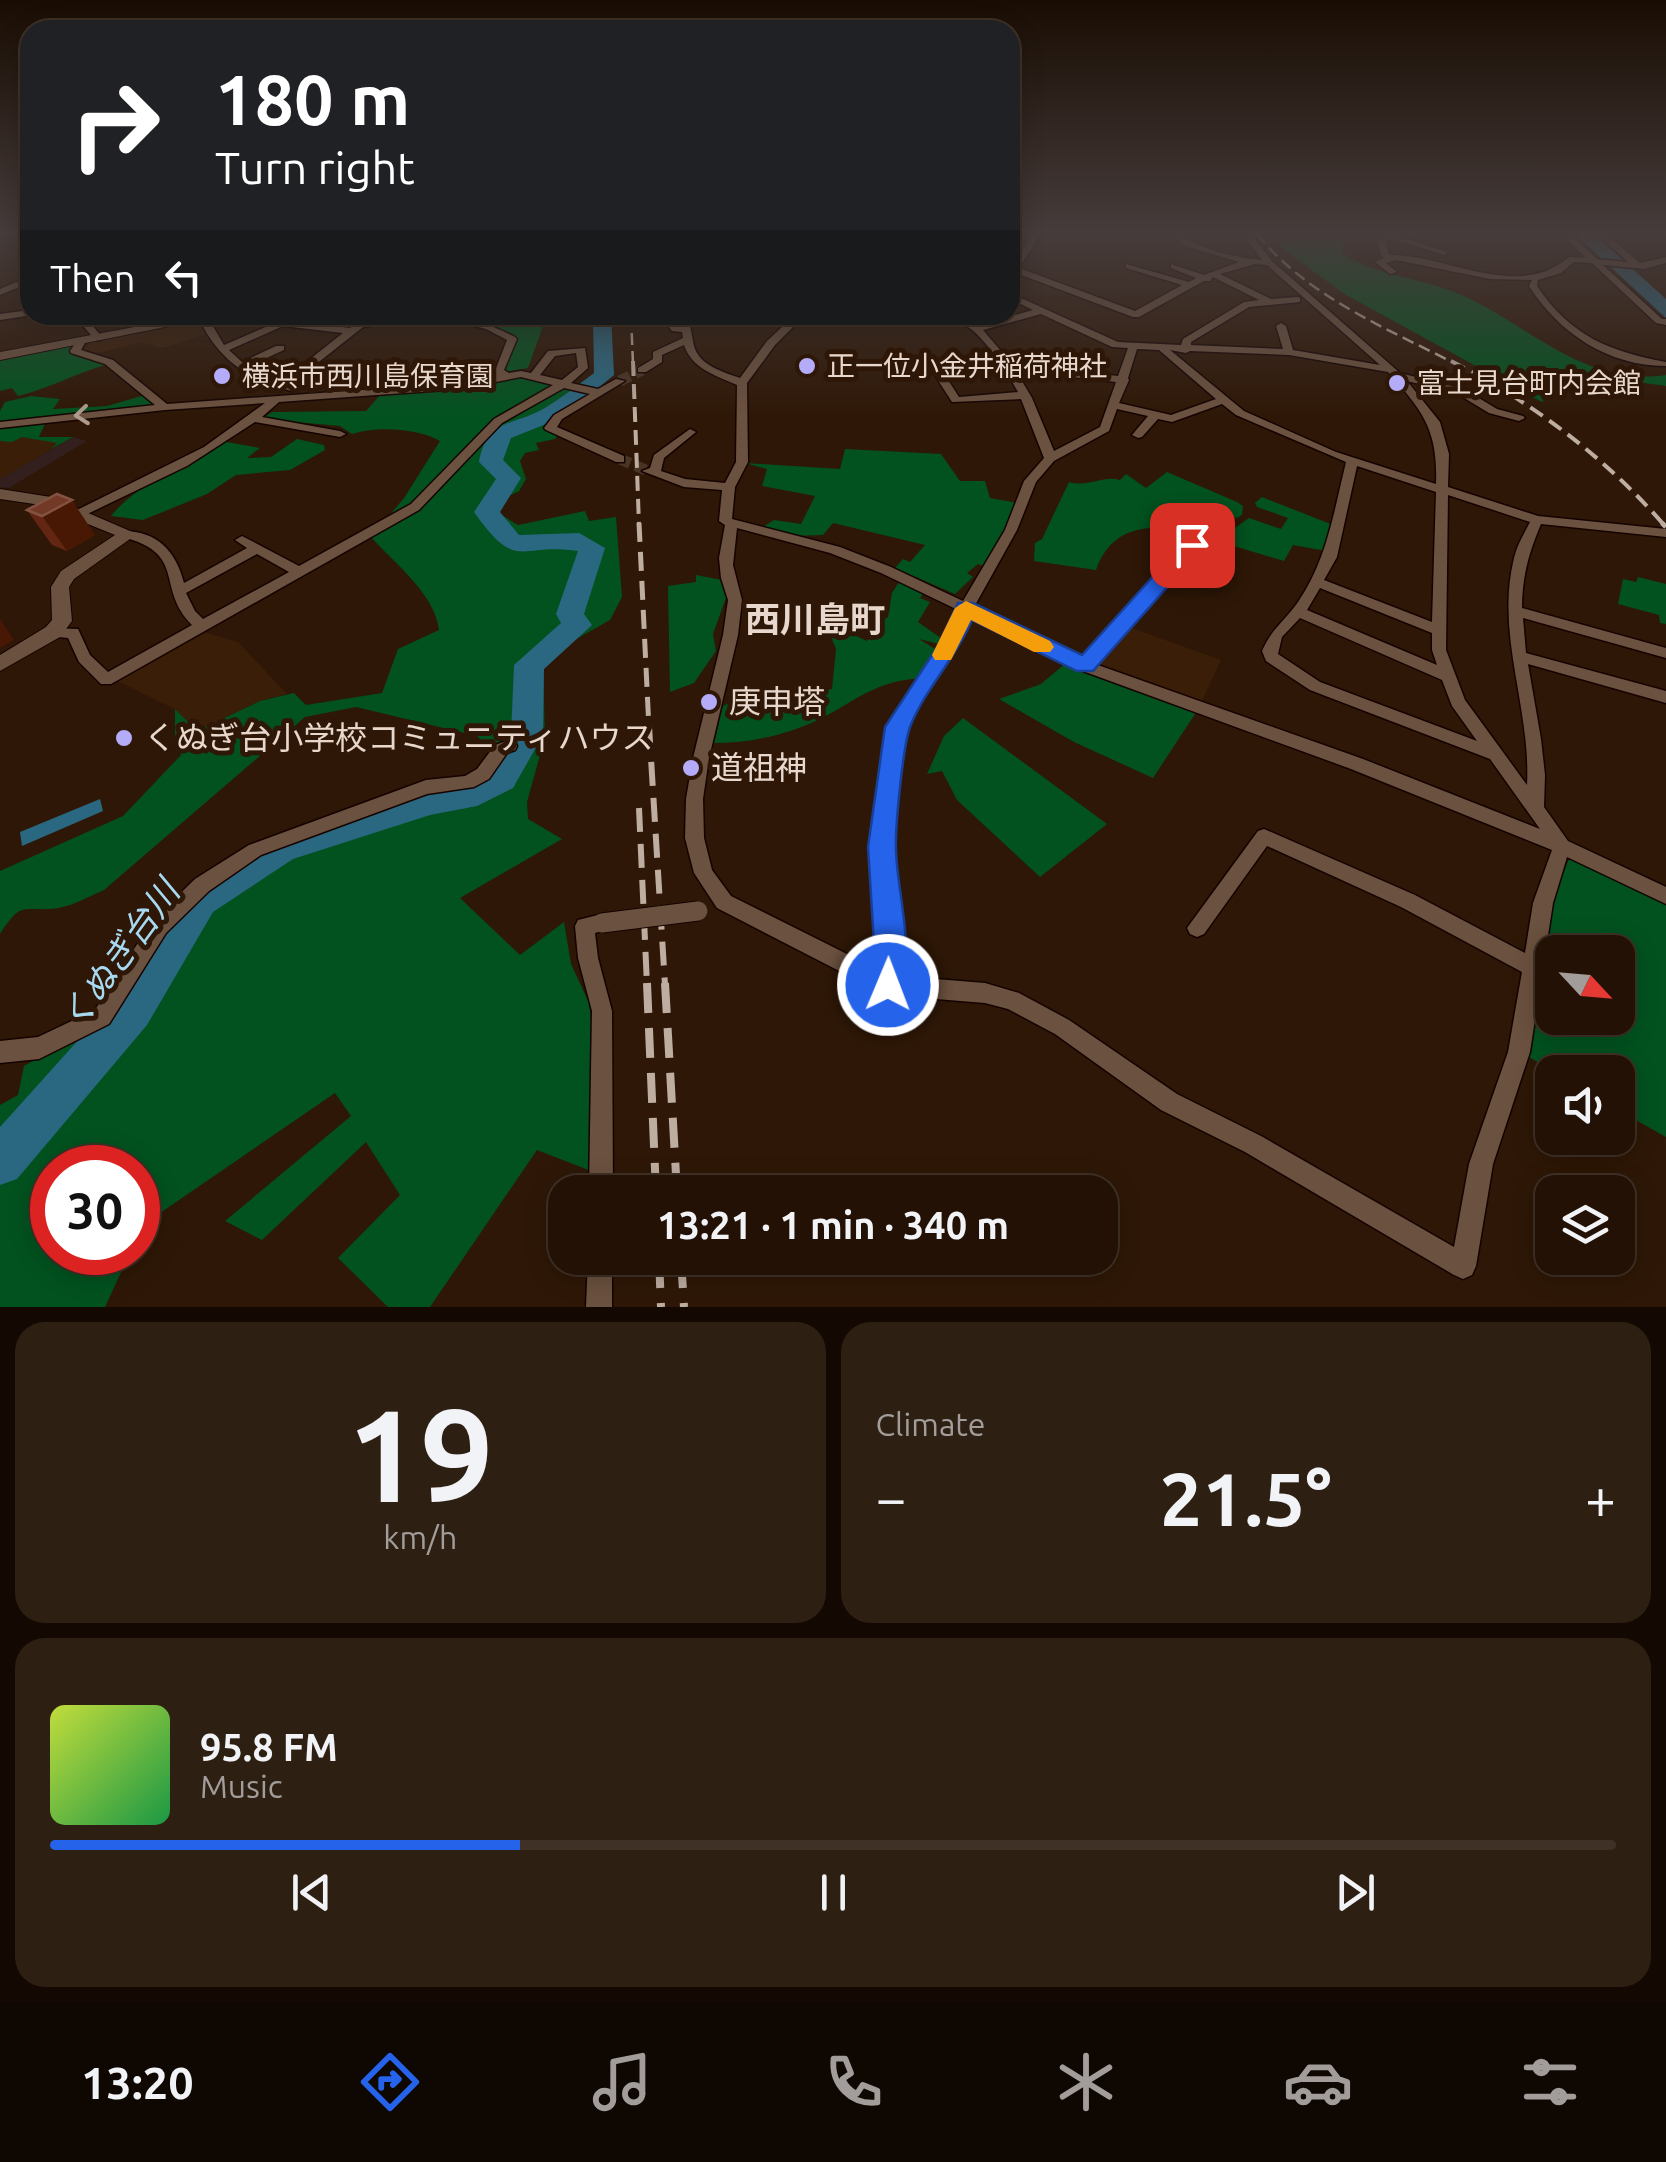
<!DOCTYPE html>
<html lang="en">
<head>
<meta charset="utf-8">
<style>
  :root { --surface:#221104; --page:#2e1f13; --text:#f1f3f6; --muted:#a29d9a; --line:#3f3126; --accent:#2563eb }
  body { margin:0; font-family:Ubuntu,"Noto Sans JP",sans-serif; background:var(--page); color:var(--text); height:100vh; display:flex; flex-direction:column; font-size:38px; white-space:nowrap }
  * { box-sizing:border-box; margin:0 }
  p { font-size:32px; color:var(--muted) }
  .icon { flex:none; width:55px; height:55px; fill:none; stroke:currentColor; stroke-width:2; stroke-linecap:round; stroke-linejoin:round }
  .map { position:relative; height:1307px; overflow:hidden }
  .details { display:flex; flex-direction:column; gap:15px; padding:15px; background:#130902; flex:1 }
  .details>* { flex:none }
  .banner { position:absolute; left:20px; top:20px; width:1000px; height:305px; border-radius:30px; box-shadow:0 5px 25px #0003,0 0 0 2px var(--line); background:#202124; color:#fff; overflow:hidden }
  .needle { width:65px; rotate:116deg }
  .tools { position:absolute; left:1535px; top:935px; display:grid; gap:20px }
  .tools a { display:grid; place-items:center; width:100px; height:100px; border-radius:20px; background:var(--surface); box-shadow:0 5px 25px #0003,0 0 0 2px var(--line); font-size:50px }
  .speed { position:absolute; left:30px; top:1145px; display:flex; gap:20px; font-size:50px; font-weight:700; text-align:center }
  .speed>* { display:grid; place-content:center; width:130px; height:130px; border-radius:50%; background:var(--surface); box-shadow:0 5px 25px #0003,0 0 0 2px var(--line); line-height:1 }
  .speed .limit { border:15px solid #d22; background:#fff; color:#111 }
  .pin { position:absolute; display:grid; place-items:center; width:85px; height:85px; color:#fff; margin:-42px; border-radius:20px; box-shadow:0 5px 15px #0006 }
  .me { position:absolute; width:110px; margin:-55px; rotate:1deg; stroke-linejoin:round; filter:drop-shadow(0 0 8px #0008) }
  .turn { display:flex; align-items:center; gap:35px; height:210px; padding:0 30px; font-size:45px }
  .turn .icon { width:130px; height:130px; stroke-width:2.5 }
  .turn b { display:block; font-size:70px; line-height:85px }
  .then { display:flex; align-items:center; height:95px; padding:0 30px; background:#0003; gap:20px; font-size:38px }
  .big { font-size:75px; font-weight:700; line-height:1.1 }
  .details .card { flex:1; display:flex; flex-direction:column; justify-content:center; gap:15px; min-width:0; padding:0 35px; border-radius:30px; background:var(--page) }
  .details .dial { align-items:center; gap:0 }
  .dial b { font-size:130px; line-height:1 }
  .song { display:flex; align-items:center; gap:30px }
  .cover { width:120px; height:120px; border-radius:15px; background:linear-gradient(135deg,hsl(70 70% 55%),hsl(140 70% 35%)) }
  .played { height:10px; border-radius:5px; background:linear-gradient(90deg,var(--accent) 30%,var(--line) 30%) }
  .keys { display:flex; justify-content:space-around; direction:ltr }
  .heat { display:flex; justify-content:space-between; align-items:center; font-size:55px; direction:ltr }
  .details .tiles { flex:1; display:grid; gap:15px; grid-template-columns:1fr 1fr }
  .card:last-child { grid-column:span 2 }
  .trip { position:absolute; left:548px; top:1175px; width:570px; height:100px; border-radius:30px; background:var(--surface); box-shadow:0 5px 25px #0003,0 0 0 2px var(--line); font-weight:700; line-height:100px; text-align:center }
  .dock { display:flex; height:160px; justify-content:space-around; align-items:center; background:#0e0702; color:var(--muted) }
  .dock .icon { width:70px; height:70px }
  .dock .current { color:var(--accent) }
  .dock b { font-size:45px; color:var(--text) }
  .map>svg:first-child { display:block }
  .commercial { fill:#321f1e }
  .built { fill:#3a1e08 }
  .green { fill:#02521f; fill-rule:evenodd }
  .water { fill:#2a6881 }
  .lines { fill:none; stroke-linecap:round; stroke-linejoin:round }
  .river { fill:#2a6881; fill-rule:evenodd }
  .minor-tunnel { stroke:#4a3424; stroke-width:11; stroke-dasharray:11 6; stroke-linecap:butt }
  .minor-casing { stroke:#150300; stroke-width:3 }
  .tertiary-casing { stroke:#150300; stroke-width:2 }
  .minor { fill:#6b513f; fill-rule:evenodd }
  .tertiary { fill:#6b513f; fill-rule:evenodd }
  .rail-far4 { stroke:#beada1; stroke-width:2.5; stroke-dasharray:12 6; stroke-linecap:butt }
  .rail-far3 { stroke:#beada1; stroke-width:4; stroke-dasharray:15 8; stroke-linecap:butt }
  .rail-far2 { stroke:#beada1; stroke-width:5; stroke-dasharray:19 10; stroke-linecap:butt }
  .rail-far1 { stroke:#beada1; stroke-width:6; stroke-dasharray:24 12; stroke-linecap:butt }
  .rail { stroke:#beada1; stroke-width:8; stroke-dasharray:30 15; stroke-linecap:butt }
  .minor-bridge-casing { stroke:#150300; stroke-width:21; stroke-linecap:butt }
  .minor-bridge { stroke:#6b513f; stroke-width:19 }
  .wall { fill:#632612 }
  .shaded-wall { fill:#481805 }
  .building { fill:#713926; stroke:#845240; stroke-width:2.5 }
  .oneway { stroke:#af9b8d }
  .route { fill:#2563eb; stroke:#184099; stroke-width:2.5 }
  .slow { fill:#f59e0b }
  .poi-dot { fill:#b4acf9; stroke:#2e1706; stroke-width:4 }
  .labels { text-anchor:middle; stroke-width:10; stroke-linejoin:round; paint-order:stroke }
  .far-poi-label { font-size:28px; fill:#e7d7cc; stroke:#2e1706; text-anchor:start }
  .poi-label { font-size:32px; fill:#e7d7cc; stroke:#2e1706; text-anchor:start }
  .neighbourhood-label { font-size:35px; font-weight:bold; fill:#e7d7cc; stroke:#2e1706 }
  .water-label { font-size:35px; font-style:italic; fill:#a7d9f1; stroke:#2e1706 }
</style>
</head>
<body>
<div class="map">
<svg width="1666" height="1307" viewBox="0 0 1666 1307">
  <rect width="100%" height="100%" fill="#2e1706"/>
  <path class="commercial" d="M73 437 87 441 9 488 0 487V479Z"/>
  <path class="built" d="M202 320 206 334 162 348 142 342 94 354 82 350 91 342Z
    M0 434 33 438 73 437 0 479Z
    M1126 626 1221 660 1201 703 1094 663Z
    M200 631 238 642 287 694 260 701 197 731 175 709 115 680Z"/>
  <path class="green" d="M1279 234H1343L1342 253C1380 278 1423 277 1464 296 1531 327 1586 387 1666 375V386L1566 372 1542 402 1346 295 1279 246 1277 242 1283 241Z
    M513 315 543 326 528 368 503 372 515 337 467 316Z
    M74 345 72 353 106 365C76 373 48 389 18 396L12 388 0 391V359Z
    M521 377 585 392 556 412 545 426 559 433 555 439 536 443 539 450 525 453 520 461 526 479 519 491 501 500 500 514 518 525 585 511 589 521 616 517 622 597 610 620 555 651 543 667 545 737 527 802 528 819 562 839 460 898 520 955 564 922 571 964 589 1003 596 1059 591 1171 537 1150 430 1307H388L338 1258 400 1195 366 1142 262 1240 225 1221 351 1116 335 1093 144 1224 138 1237V1168H52V1252L130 1253 105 1307H0V1105L18 1095 24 1066 116 1014 161 943 197 896 256 854 431 790 458 787 501 758 477 736 356 707 305 717 104 890C88 897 69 908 51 909 19 910 20 904 0 934V871L123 816 181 755 175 739V709L197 731 260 701 294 693 306 705 382 693 398 649 439 630C435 594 394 563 371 537L404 498 440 441C417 428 377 426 352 434L340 426 262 419 272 412 366 411 382 393Z
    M145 395 159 407 48 417 39 437H73L51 449 57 443 22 437 12 442 0 441V411L5 402 31 396 60 399 53 409 107 406Z
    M297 439 324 445 325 450 290 470 236 475 207 494 143 520 111 516C135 485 186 465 221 441L260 448 247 458 271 457Z
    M845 449 941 454 960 481H985L990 498 1018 503 1011 527 986 567 978 564 967 573 973 577 955 594 895 568 903 559 910 562 925 545 833 523 823 535 792 536 760 529 774 520 801 524 815 496 762 486 767 469 745 463 840 469Z
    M1167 472 1237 502 1243 506 1242 515 1237 518 1198 506 1189 526C1150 528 1114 522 1096 570L1034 561 1035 543 1042 539 1069 482C1088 488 1103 475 1120 480L1126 474 1146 488Z
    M1262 497 1333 525 1326 551 1293 545 1284 561 1227 544 1222 537 1249 518 1281 529 1288 518 1257 507 1255 503Z
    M696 575 722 580 728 592 713 634 716 651 694 683 670 692 668 586 696 582Z
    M1638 577 1666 584V624L1660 623 1659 615 1618 604 1623 579 1636 582Z
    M901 579 925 591 920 598 930 602 918 622 945 641 939 644 919 639 940 652 921 678C873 682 859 699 820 719 787 735 751 743 714 743L723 706 733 701 832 689 836 649 827 627 855 626 854 635 867 641 873 627 888 617 892 593Z
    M1066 663 1197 711 1153 778 1074 742 999 699 1041 684Z
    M963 718 1107 824 1040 877 957 800 942 771 927 774 944 736Z
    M1569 859H1578L1666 901V1137L1618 1110V1072H1554L1524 1054 1549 906ZM1552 952H1618V1018H1552Z"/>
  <path class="water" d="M1575 234H1594L1666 299V318Z
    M100 799 103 811 22 846 20 832Z"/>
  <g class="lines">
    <path class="river" d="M593 315H611L614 375 561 418 511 438 503 460 521 478 500 512 519 535 579 533 605 548 584 614 592 625 544 669 543 735 513 788 477 806 430 815 293 859 213 912 147 1025 17 1179 0 1185V1127L117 997 187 888 268 837 430 787 469 780 489 768 511 735 514 665 561 623 556 614 578 551C519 542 518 574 474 512L496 479 479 462C487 416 516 427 548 406 564 396 579 384 594 373Z"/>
    <path class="minor-tunnel" d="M620 381 642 370
      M620 459 648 471"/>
    <g class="minor-casing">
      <path id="minor" d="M0 234H10L0 238Z
        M1033 234H1041L1019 268 1135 311 1182 285 1126 268V264L1189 282 1196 278 1171 268V264L1204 275 1239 262 1185 246 1170 234C1181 234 1182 238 1192 242 1212 252 1240 258 1262 260L1243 234H1251L1272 261 1400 373 1464 389 1497 409 1523 416 1525 418 1519 421 1489 413 1456 393 1407 381 1440 422 1449 454 1448 487 1538 516 1666 529V537L1541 524C1529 552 1522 577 1522 608L1666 648V658L1523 618 1526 653 1666 691V703L1528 664 1541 739 1545 775 1544 807 1568 841 1666 887V904L1567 857 1553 903 1530 1052 1493 1164 1476 1266 1472 1275 1463 1279 1454 1275 1245 1152 1161 1110 1055 1034 1008 1009 985 1003 887 995 880 992 717 908 694 873 685 838 686 799 693 758 723 635 728 600 721 578 719 558 725 525 719 521 722 490 684 487 642 471 650 468 654 455 690 429 696 432 664 458 661 471 685 479 725 483 736 462 737 385C715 375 692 369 684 345L662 355V362L646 372H638V368L653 359V352L683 338 682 332 672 331 659 315H669L678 326 681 327 675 315H685C692 327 691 333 694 346 699 365 723 372 740 378L767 341 795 315H805L775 345 747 383 748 462 735 487 732 519 840 547 891 567 963 601 1005 530 1024 481 1044 458 1021 399 952 402 929 366 934 363 997 358C964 314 959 321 908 318L903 315H968L979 325 1033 310 1010 299V293L1118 342 1181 345 1183 339 1244 302 1259 300 1213 277 1210 281H1204L1139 317H1133L1016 273 1010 279V269ZM1255 264 1267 265 1380 365 1293 350 1286 326 1281 323 1276 326 1283 349 1191 345V342L1249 307 1300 302V298L1297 297 1271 299 1220 274ZM1041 314 1112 347 1128 348 1118 376 1012 364 983 330ZM1137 349 1159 350 1216 399 1171 415 1119 403 1129 380 1128 378ZM1170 350 1186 353 1190 351 1289 355 1388 372C1423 411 1438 430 1436 484L1336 452 1244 411ZM1001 363 1018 392 959 397 941 369ZM1016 371 1116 382 1100 427 1054 451 1032 398ZM1222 404 1236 415 1346 462C1334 511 1327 560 1298 602 1285 621 1272 628 1262 651L1266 661 1310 690 1490 759 1540 829 1363 759 1095 664 1198 548 1213 538 1211 535H1201L1188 542 1083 659 974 607 1017 530 1036 482 1054 461 1109 431 1117 409 1148 416 1132 435 1138 438 1142 437 1158 419 1172 422ZM1357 466 1436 492 1432 622 1324 580 1337 557ZM1448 495 1530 522C1524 534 1517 545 1514 558 1495 635 1531 707 1527 785L1465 700 1446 650ZM737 528 830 553 881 573 958 610 942 646 890 727 873 847 880 959 879 970 731 896 712 870 704 838 703 799 709 758 738 635 742 600 733 565ZM1320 588 1432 633V650L1437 665 1307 610ZM970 616 1080 670 1351 769 1552 850 1533 903 1525 953 1415 895 1264 829 1258 831 1187 928 1190 934 1197 937 1204 934 1267 846 1401 907 1522 972 1508 1052 1469 1164 1454 1247 1261 1136 1177 1094 1069 1020 1019 993 985 983 898 976 900 959 891 847 906 728 956 647ZM1300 618 1442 680 1452 706 1477 741 1320 682 1278 654 1282 637Z
        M1390 234 1448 252 1444 255 1393 239 1386 242 1389 254 1393 255C1450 256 1518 301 1569 257L1586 258 1561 234H1570L1597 259 1628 262 1597 234H1606L1640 263 1666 257V263L1644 269 1603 265 1662 319H1666V325L1656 323 1592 263 1574 262 1561 273 1538 280 1537 286C1571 336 1608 351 1666 362V366C1608 366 1559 333 1529 286L1532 280 1490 279 1396 260 1386 263 1397 272 1390 274 1375 262 1384 258 1381 255 1378 241Z
        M16 282 30 285V291L17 288 0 295V289Z
        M30 310V315H33L0 320V314Z
        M74 315H84L101 336V340H95Z
        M409 315H434L429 318 363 327 291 384 296 388 291 391C249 380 217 359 199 318L207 316 224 345 282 320 350 328 360 322ZM283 326 343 333 281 382 249 366 284 350V346H276L242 362 229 350Z
        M434 315C463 315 490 324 515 337L517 339 504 370 509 373 521 371 531 373 548 351 585 348 588 368 571 383 598 389 616 379 625 381 562 419 557 427 624 456V462H616L546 430 544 428 554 415 590 394 564 388 502 423 419 510 111 684H101L79 662 68 638 48 636 46 632 48 628 78 629 90 655 108 672 192 625C155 588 188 554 123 537L121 534 123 531C157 531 176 551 184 583L247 548 235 540 242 536 299 566 411 504 494 419 553 385 521 377 460 389 279 402 262 417 340 431 346 434 340 437 255 422 187 466 79 518 75 517V511L204 447 265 403 165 410 0 428V422L155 405 105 364 71 353 70 351 78 339 86 341 81 350 113 360 167 404 460 383 493 376 507 340 486 329ZM576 353 578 367 562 380 540 375 555 356ZM257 554 289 572 203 619 195 611 186 593Z
        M509 740 515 742 517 746 515 750 507 753 489 779 474 787 427 794 261 855 209 891 166 933 109 1024 39 1059 0 1063V1041L38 1037 95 1010 152 921 195 879 249 845 426 780 465 776 477 769 495 745Z
        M602 914 609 917 612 923 609 929 595 933 598 958 612 1011 613 1192H589L592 1011 578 958 575 926 578 920Z
        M588 1258H612V1307H586Z"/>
    </g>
    <g class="tertiary-casing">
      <path id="tertiary" d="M199 315H225L0 360V352Z
        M0 489 51 497 137 534 74 579 69 587 72 621 60 637 0 671V655L46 627 52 620 51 587 61 571 115 535 41 505 0 499Z"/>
    </g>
    <use href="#minor" class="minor"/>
    <use href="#tertiary" class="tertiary"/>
    <path class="rail-far4" d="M1257 234C1308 297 1386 328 1456 364
      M631 315 633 364"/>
    <path class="rail-far3" d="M633 361 639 525
      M1451 361C1532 402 1605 457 1664 525"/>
    <path class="rail-far2" d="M639 523 649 729
      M1662 523 1666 527"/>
    <path class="rail-far1" d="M649 726 665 985
      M639 808 647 985"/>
    <path class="rail" d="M647 983 656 1192
      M665 983 677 1192
      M659 1258 661 1307
      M681 1258 684 1307"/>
    <g class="minor-bridge-casing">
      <path id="minor-bridge" d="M602 923 698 911"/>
    </g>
    <use href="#minor-bridge" class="minor-bridge"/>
  </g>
  <path class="wall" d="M27 510 95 535 67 551 52 545Z"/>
  <path class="shaded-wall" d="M72 500 95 535 67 551 42 516Z
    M0 619 14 640 0 648Z"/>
  <path class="building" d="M57 494 72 500 42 516 27 510Z"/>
  <defs><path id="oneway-chevron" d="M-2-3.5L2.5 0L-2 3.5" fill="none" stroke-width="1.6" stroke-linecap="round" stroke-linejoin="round" transform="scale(2.5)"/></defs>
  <use class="oneway" href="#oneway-chevron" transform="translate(82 415) rotate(174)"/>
  <linearGradient id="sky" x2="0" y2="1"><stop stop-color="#190d03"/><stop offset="0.56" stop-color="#463c3b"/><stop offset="1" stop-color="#463c3b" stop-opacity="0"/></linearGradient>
  <rect width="1666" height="417" fill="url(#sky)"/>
  <path class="route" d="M1192 539 1200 541V550L1093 671H1077L972 620C956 658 925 689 910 727 903 747 895 826 896 850 897 895 917 953 898 996L888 1000 877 996 872 985 875 959 868 847 885 727 938 646 958 603H973L1082 655 1185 541Z"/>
  <path class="slow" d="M966 601 1050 641 1054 647 1050 652H1034L971 620 951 660H935L932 655 955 608Z"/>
  <g class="poi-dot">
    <circle cx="807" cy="366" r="10"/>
    <circle cx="222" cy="376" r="10"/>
    <circle cx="1397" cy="383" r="10"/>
    <circle cx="709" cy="702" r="10"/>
    <circle cx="124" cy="738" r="10"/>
    <circle cx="691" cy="768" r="10"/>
  </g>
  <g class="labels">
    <g class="far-poi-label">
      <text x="827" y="376">正一位小金井稲荷神社</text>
      <text x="242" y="386">横浜市西川島保育園</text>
      <text x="1417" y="393">富士見台町内会館</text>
    </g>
    <g class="poi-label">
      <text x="729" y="713">庚申塔</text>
      <text x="144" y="749">くぬぎ台小学校コミュニティハウス</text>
      <text x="711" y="779">道祖神</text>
    </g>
    <g class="neighbourhood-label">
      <text x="815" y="632">西川島町</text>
    </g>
    <g class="water-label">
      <text transform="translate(120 955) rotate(-54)" y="12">くぬぎ台川</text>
    </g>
  </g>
</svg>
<div class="tools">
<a><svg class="needle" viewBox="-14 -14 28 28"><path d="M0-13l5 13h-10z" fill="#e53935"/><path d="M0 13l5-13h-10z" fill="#a29d9a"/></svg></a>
<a><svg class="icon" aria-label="sound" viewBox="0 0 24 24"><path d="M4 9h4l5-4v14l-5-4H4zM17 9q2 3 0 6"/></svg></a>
<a><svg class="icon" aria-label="layers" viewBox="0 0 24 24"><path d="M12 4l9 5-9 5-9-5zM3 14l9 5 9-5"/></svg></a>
</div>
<div class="speed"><div class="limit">30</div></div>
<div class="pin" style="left:1192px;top:545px;background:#d93025"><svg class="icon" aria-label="arrive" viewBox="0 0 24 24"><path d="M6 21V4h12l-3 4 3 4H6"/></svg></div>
<svg class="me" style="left:888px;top:985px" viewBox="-20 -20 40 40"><circle r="17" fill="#2563eb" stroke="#fff" stroke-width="3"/><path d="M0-11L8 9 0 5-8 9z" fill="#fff"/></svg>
<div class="trip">13:21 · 1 min · 340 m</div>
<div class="banner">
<div class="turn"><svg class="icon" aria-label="right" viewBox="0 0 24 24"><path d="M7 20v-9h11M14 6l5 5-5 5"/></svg><div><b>180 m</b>Turn right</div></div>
<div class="then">Then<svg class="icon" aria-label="left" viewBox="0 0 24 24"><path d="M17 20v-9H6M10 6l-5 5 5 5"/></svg></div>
</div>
</div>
<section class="details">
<div class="tiles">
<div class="card dial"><b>19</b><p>km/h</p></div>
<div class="card"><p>Climate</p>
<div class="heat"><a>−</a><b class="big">21.5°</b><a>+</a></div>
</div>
<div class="card">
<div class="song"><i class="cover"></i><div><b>95.8 FM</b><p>Music</p></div></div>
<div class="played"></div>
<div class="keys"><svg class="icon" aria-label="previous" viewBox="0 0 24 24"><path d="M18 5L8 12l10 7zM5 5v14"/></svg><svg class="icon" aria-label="pause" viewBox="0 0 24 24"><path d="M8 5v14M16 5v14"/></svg><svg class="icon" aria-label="next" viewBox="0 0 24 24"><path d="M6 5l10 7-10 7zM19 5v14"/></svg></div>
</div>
</div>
</section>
<nav class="dock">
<b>13:20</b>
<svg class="icon current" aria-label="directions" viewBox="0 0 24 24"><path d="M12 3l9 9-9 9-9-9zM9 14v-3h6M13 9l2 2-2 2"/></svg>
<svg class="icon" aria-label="music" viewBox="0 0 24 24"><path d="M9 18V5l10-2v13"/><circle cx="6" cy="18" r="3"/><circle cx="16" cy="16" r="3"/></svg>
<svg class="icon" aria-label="phone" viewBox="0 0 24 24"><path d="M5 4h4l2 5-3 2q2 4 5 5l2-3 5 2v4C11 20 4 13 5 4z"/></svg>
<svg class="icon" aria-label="climate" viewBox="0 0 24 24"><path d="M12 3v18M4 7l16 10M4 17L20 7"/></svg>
<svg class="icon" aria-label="car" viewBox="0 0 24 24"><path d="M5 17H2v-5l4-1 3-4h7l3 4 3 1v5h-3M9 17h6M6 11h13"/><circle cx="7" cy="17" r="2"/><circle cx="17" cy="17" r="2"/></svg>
<svg class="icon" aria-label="filters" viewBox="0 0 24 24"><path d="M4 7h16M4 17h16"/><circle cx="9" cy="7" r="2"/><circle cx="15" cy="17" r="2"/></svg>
</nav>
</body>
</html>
